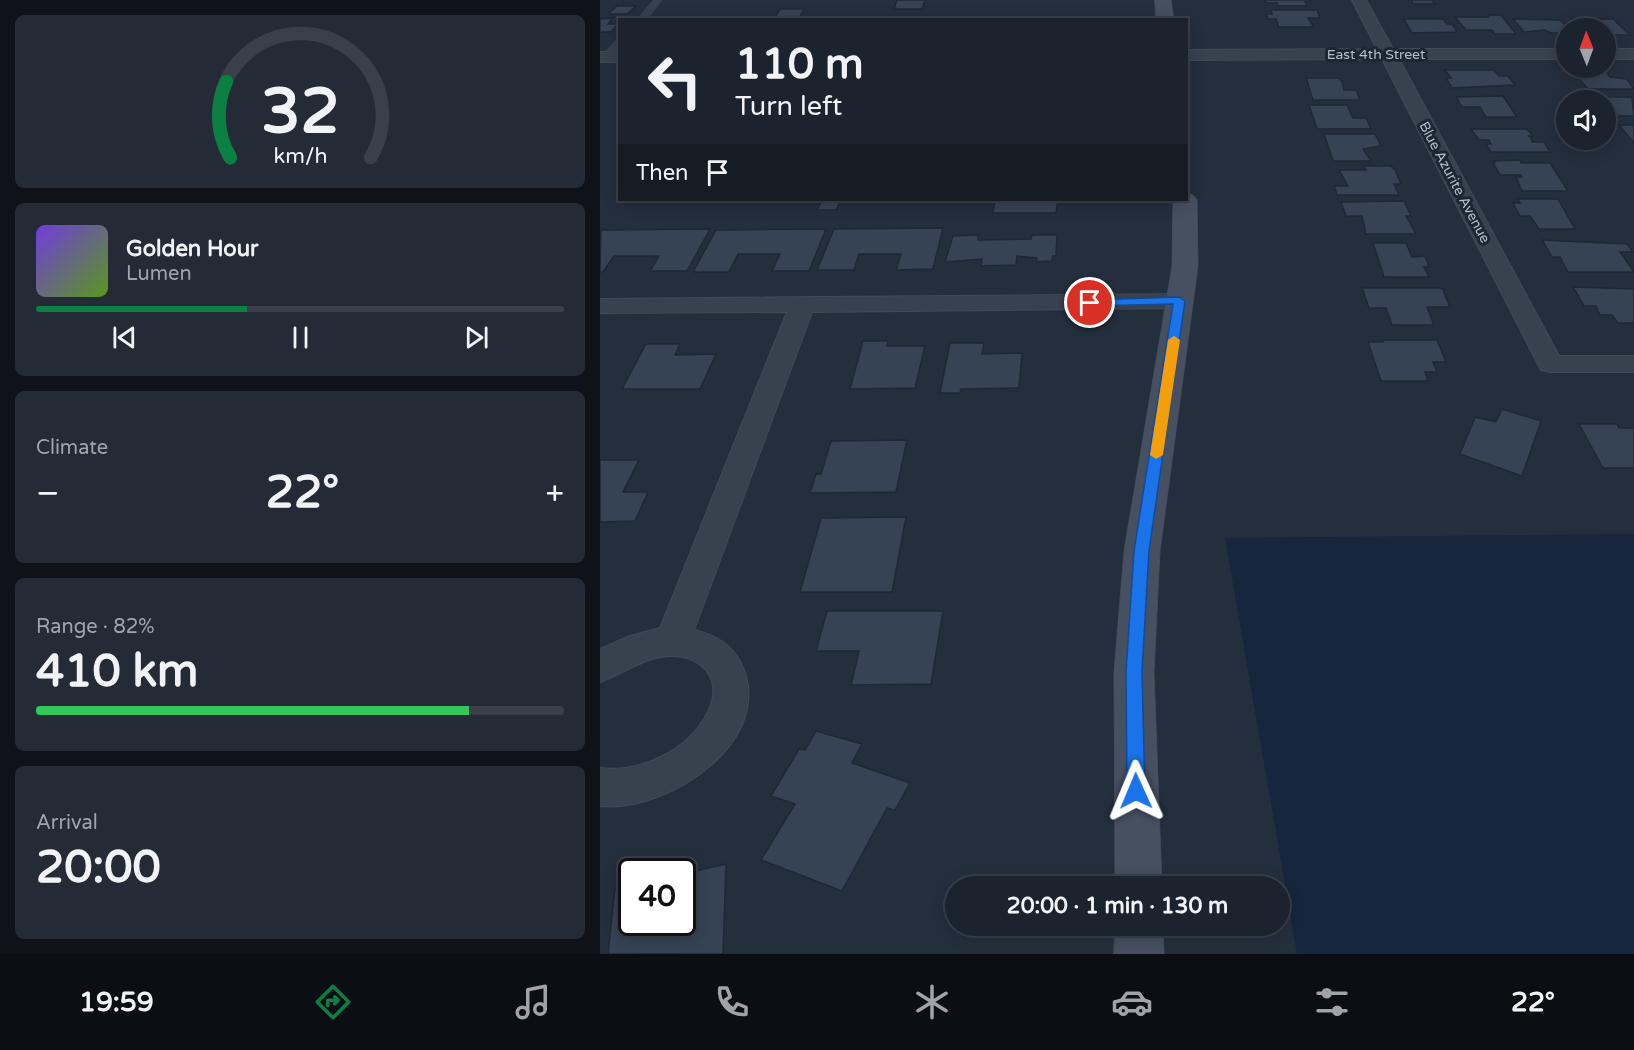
<!DOCTYPE html>
<html lang="en">
<head>
<meta charset="utf-8">
<style>
  :root { --surface:#1b232e; --page:#242b36; --text:#f1f3f6; --muted:#a0a4aa; --line:#39404a; --accent:#0b8043 }
  body { margin:0; font-family:"Varela Round",sans-serif; background:var(--page); color:var(--text); height:100vh; display:flex; flex-direction:column; font-size:22px; white-space:nowrap }
  * { box-sizing:border-box; margin:0 }
  p { font-size:20px; color:var(--muted) }
  .icon { flex:none; width:33px; height:33px; fill:none; stroke:currentColor; stroke-width:2; stroke-linecap:round; stroke-linejoin:round }
  .map { position:relative; flex:1; overflow:hidden }
  .sheet { display:flex; flex-direction:column; gap:15px; padding:15px; background:#0f1319; width:600px }
  .sheet>* { flex:none }
  .banner { position:absolute; left:18px; top:18px; width:570px; height:183px; border-radius:0px; box-shadow:0 3px 15px #0003,0 0 0 2px var(--line); background:#1b232e; color:var(--text); overflow:hidden }
  .needle { width:39px; rotate:359deg }
  .buttons { position:absolute; left:956px; top:18px; display:grid; gap:12px }
  .buttons a { display:grid; place-items:center; width:60px; height:60px; border-radius:50%; background:var(--surface); box-shadow:0 3px 15px #0003,0 0 0 2px var(--line); font-size:30px }
  .speed { position:absolute; left:18px; top:858px; display:flex; gap:12px; font-size:30px; font-weight:700; text-align:center }
  .speed>* { display:grid; place-content:center; width:78px; height:78px; border-radius:50%; background:var(--surface); box-shadow:0 3px 15px #0003,0 0 0 2px var(--line); line-height:1 }
  .speed .limit { border:3px solid #111; border-radius:9px; background:#fff; color:#111 }
  .pin { position:absolute; display:grid; place-items:center; width:51px; height:51px; color:#fff; margin:-26px; border:3px solid #fff; border-radius:50%; box-shadow:0 2px 6px #0007 }
  .me { position:absolute; width:66px; margin:-33px; rotate:359deg; stroke-linejoin:round; filter:drop-shadow(0 0 4px #0008) }
  .turn { display:flex; align-items:center; gap:21px; height:126px; padding:0 18px; font-size:27px }
  .turn .icon { width:78px; height:78px; stroke-width:2.5 }
  .turn b { display:block; font-size:42px; line-height:51px }
  .then { display:flex; align-items:center; height:57px; padding:0 18px; background:#0003; gap:12px; font-size:22px }
  .big { font-size:45px; font-weight:700; line-height:1.1 }
  .sheet .widget { flex:1; display:flex; flex-direction:column; justify-content:center; gap:9px; min-width:0; padding:0 21px; border-radius:9px; background:var(--page) }
  .sheet .dial { align-items:center; gap:0 }
  .dial svg { height:156px; overflow:visible; fill:none; stroke:var(--line); stroke-width:7; stroke-linecap:round; text-anchor:middle }
  .dial text { fill:var(--text); stroke:none }
  .song { display:flex; align-items:center; gap:18px }
  .cover { width:72px; height:72px; border-radius:9px; background:linear-gradient(135deg,hsl(260 70% 55%),hsl(90 70% 35%)) }
  .played { height:6px; border-radius:3px; background:linear-gradient(90deg,var(--accent) 40%,var(--line) 40%) }
  .keys { display:flex; justify-content:space-around; direction:ltr }
  .heat { display:flex; justify-content:space-between; align-items:center; font-size:33px; direction:ltr }
  .charge { height:9px; border-radius:4px; background:linear-gradient(90deg,#34c759 82%,var(--line) 0) }
  .trip { position:absolute; left:345px; top:876px; width:345px; height:60px; border-radius:30px; background:var(--surface); box-shadow:0 3px 15px #0003,0 0 0 2px var(--line); font-weight:700; line-height:60px; text-align:center }
  .menu { display:flex; height:96px; justify-content:space-around; align-items:center; background:#0b0e12; color:var(--muted) }
  .menu .icon { width:42px; height:42px }
  .menu .current { color:var(--accent) }
  .menu b { font-size:27px; color:var(--text) }
  main { display:flex; flex:1; min-height:0 }
  .map>svg:first-child { display:block }
  .water { fill:#17263c }
  .building { fill:#364354; stroke:#1f2835; stroke-width:1.5 }
  .lines { fill:none; stroke-linecap:round; stroke-linejoin:round }
  .lane-casing { stroke:#414a57; stroke-width:1 }
  .street-casing { stroke:#414a57; stroke-width:2 }
  .secondary-casing { stroke:#414a57; stroke-width:1 }
  .lane { fill:#38414e; fill-rule:evenodd }
  .street { fill:#38414e; fill-rule:evenodd }
  .secondary { fill:#465061; fill-rule:evenodd }
  .route { fill:#1a73e8; stroke:#114b97; stroke-width:1.5 }
  .slow { fill:#f59e0b }
  .labels { text-anchor:middle; stroke-width:6; stroke-linejoin:round; paint-order:stroke }
  .far-street-label { font-size:14px; fill:#b4bcc9; stroke:#1d2633 }
</style>
</head>
<body>
<main>
<section class="sheet">
<div class="widget dial"><svg viewBox="0 0 100 80">
<path d="M14 69A42 42 0 1 1 86 69"/>
<path d="M14 69A42 42 0 0 1 12 30" stroke="#0b8043"/>
<text x="50" y="56" font-size="32" font-weight="700">32</text>
<text x="50" y="72" font-size="11">km/h</text>
</svg></div>
<div class="widget">
<div class="song"><i class="cover"></i><div><b>Golden Hour</b><p>Lumen</p></div></div>
<div class="played"></div>
<div class="keys"><svg class="icon" aria-label="previous" viewBox="0 0 24 24"><path d="M18 5L8 12l10 7zM5 5v14"/></svg><svg class="icon" aria-label="pause" viewBox="0 0 24 24"><path d="M8 5v14M16 5v14"/></svg><svg class="icon" aria-label="next" viewBox="0 0 24 24"><path d="M6 5l10 7-10 7zM19 5v14"/></svg></div>
</div>
<div class="widget"><p>Climate</p>
<div class="heat"><a>−</a><b class="big">22°</b><a>+</a></div>
</div>
<div class="widget"><p>Range · 82%</p><b class="big">410 km</b><div class="charge"></div></div>
<div class="widget"><p>Arrival</p><b class="big">20:00</b></div>
</section>
<div class="map">
<svg width="1034" height="954" viewBox="0 0 1034 954">
  <rect width="100%" height="100%" fill="#242f3e"/>
  <path class="water" d="M1034 534V954H697L625 538Z"/>
  <path class="building" d="M297 0H325L322 9H294Z
    M665 0H710L711 2H705L707 6H678L677 3H666Z
    M811 0H832L835 4H813Z
    M17 6H36L27 14H8Z
    M180 9H204L198 20H174Z
    M671 10H717L720 18H708L714 27H679L676 19H668L666 14H672Z
    M888 15H901L916 34H895L892 30H866L855 17H889Z
    M13 18 8 24H18L11 32H0V19Z
    M804 19H843L847 24H852L857 32 812 33Z
    M913 19 960 20 968 28 966 33H951L944 30 924 32Z
    M970 19H1013L1030 35H1007L1005 28H979Z
    M969 68H1004L1010 77 1027 79 1034 89H988Z
    M845 70H894L899 76H908L915 85 852 88 846 78H851Z
    M706 78H739L742 82 744 90H756L760 100H713Z
    M903 96 917 117H886L880 107H862L856 97Z
    M995 97H1032L1034 116H1011L1005 109V100H998Z
    M709 105H747L753 118H766L771 129H717Z
    M1019 125H1034V143Z
    M871 129H927L933 136H928L931 137 932 142H944L950 152H891L886 144H891L889 140H879Z
    M724 134H775L781 146 763 149 771 161H733Z
    M920 160 921 163H950L968 191H922L916 177H922L921 175H900L893 163H895L894 161Z
    M764 166H791L795 170 801 184H794L799 195H737L734 186H748L739 170H766Z
    M917 199H958L975 229H939L930 216H920L913 203H920Z
    M222 200H241L236 210H217Z
    M395 200H458L456 213H393Z
    M804 201 811 216H806L816 234H766L762 216H746L741 202Z
    M343 228 333 269 296 270 301 254H259L254 270H217L234 229Z
    M110 229 87 271H50L59 256H14L3 272H0L1 230Z
    M226 229 209 271H172L180 254H138L129 272H93L116 230Z
    M378 235V240L431 239 432 235H457L456 256H453L452 261 436 262 437 258 417 256 416 265 381 266 382 259 345 262 353 236Z
    M942 240 1027 244 1033 252H1020L1034 272H968L960 257H952Z
    M773 243H806L812 257 825 256 829 267H824L829 277H784Z
    M973 287 1034 289V323H1018L1012 315H1000L996 306H984Z
    M762 288H842L850 307H827L834 325H792L786 308H769Z
    M782 340H837L846 362H833L837 372H825L828 381H781L768 342H783Z
    M263 341H288L287 346H325L315 388 250 389Z
    M350 343H384L382 354 422 353 419 388 361 389 360 393H340Z
    M46 344H80L75 355 116 354 100 389H22Z
    M902 409 941 421 922 476 860 454 875 417 896 422Z
    M979 424H1017L1019 428H1034V468H1003Z
    M307 440 296 492 210 493 216 474H221L231 441Z
    M0 460H39L23 492H48L35 521 0 522Z
    M306 517 292 592H200L221 518Z
    M227 611H343L331 684 251 685 259 651H216Z
    M216 731 262 744 252 763 310 783 295 810 287 808 242 891 161 860 195 804 171 796 199 749 205 750Z
    M126 864 123 954H8L15 889 32 885V922H82V874Z"/>
  <g class="lines">
    <g class="lane-casing">
      <path id="lane" d="M54 0H62L46 20H37Z
        M17 40H20V47L9 59H3V55Z"/>
    </g>
    <g class="street-casing">
      <path id="street" d="M752 0H766L793 49H966V59H799L959 356H1034V372H950L941 370 782 59 586 60V50L777 49Z
        M1005 49H1034V59H1005Z
        M0 52H20V62H0Z
        M580 294 589 296 592 301 589 306 580 308 212 312 94 630C115 635 131 644 141 663 178 740 68 813 0 806V768C40 773 89 751 108 712 124 680 102 654 68 656 42 658 23 674 0 682V649L30 636 60 628 187 312 0 313V299Z"/>
    </g>
    <g class="secondary-casing">
      <path id="secondary" d="M555 0H571L574 20H556Z
        M586 193 593 195 597 200 598 266 560 551 554 672 562 886H515L514 672 524 551 572 266 573 200H586Z
        M515 926H563L564 954H514Z"/>
    </g>
    <use href="#lane" class="lane"/>
    <use href="#street" class="street"/>
    <use href="#secondary" class="secondary"/>
  </g>
  <path class="route" d="M579 297 585 301 549 551 542 672 545 791 543 797 536 800 530 797 527 791 526 672 534 551 573 304 490 306 484 303 490 300Z"/>
  <path class="slow" d="M574 336 580 340 563 455 556 459 550 455 568 340Z"/>
  <g class="labels">
    <g class="far-street-label">
      <text x="776" y="59">East 4th Street</text>
      <text transform="translate(855 182) rotate(62)" y="5">Blue Azurite Avenue</text>
    </g>
  </g>
</svg>
<div class="buttons">
<a><svg class="needle" viewBox="-14 -14 28 28"><path d="M0-13l5 13h-10z" fill="#e53935"/><path d="M0 13l5-13h-10z" fill="#a0a4aa"/></svg></a>
<a><svg class="icon" aria-label="sound" viewBox="0 0 24 24"><path d="M4 9h4l5-4v14l-5-4H4zM17 9q2 3 0 6"/></svg></a>
</div>
<div class="speed"><div class="limit">40</div></div>
<div class="pin" style="left:490px;top:303px;background:#d93025"><svg class="icon" aria-label="arrive" viewBox="0 0 24 24"><path d="M6 21V4h12l-3 4 3 4H6"/></svg></div>
<svg class="me" style="left:536px;top:791px" viewBox="-20 -20 40 40"><path d="M0-17L14 15 0 8-14 15z" fill="#1a73e8" stroke="#fff" stroke-width="4"/></svg>
<div class="trip">20:00 · 1 min · 130 m</div>
<div class="banner">
<div class="turn"><svg class="icon" aria-label="left" viewBox="0 0 24 24"><path d="M17 20v-9H6M10 6l-5 5 5 5"/></svg><div><b>110 m</b>Turn left</div></div>
<div class="then">Then<svg class="icon" aria-label="arrive" viewBox="0 0 24 24"><path d="M6 21V4h12l-3 4 3 4H6"/></svg></div>
</div>
</div>
</main>
<nav class="menu">
<b>19:59</b>
<svg class="icon current" aria-label="directions" viewBox="0 0 24 24"><path d="M12 3l9 9-9 9-9-9zM9 14v-3h6M13 9l2 2-2 2"/></svg>
<svg class="icon" aria-label="music" viewBox="0 0 24 24"><path d="M9 18V5l10-2v13"/><circle cx="6" cy="18" r="3"/><circle cx="16" cy="16" r="3"/></svg>
<svg class="icon" aria-label="phone" viewBox="0 0 24 24"><path d="M5 4h4l2 5-3 2q2 4 5 5l2-3 5 2v4C11 20 4 13 5 4z"/></svg>
<svg class="icon" aria-label="climate" viewBox="0 0 24 24"><path d="M12 3v18M4 7l16 10M4 17L20 7"/></svg>
<svg class="icon" aria-label="car" viewBox="0 0 24 24"><path d="M5 17H2v-5l4-1 3-4h7l3 4 3 1v5h-3M9 17h6M6 11h13"/><circle cx="7" cy="17" r="2"/><circle cx="17" cy="17" r="2"/></svg>
<svg class="icon" aria-label="filters" viewBox="0 0 24 24"><path d="M4 7h16M4 17h16"/><circle cx="9" cy="7" r="2"/><circle cx="15" cy="17" r="2"/></svg>
<b>22°</b>
</nav>
</body>
</html>
